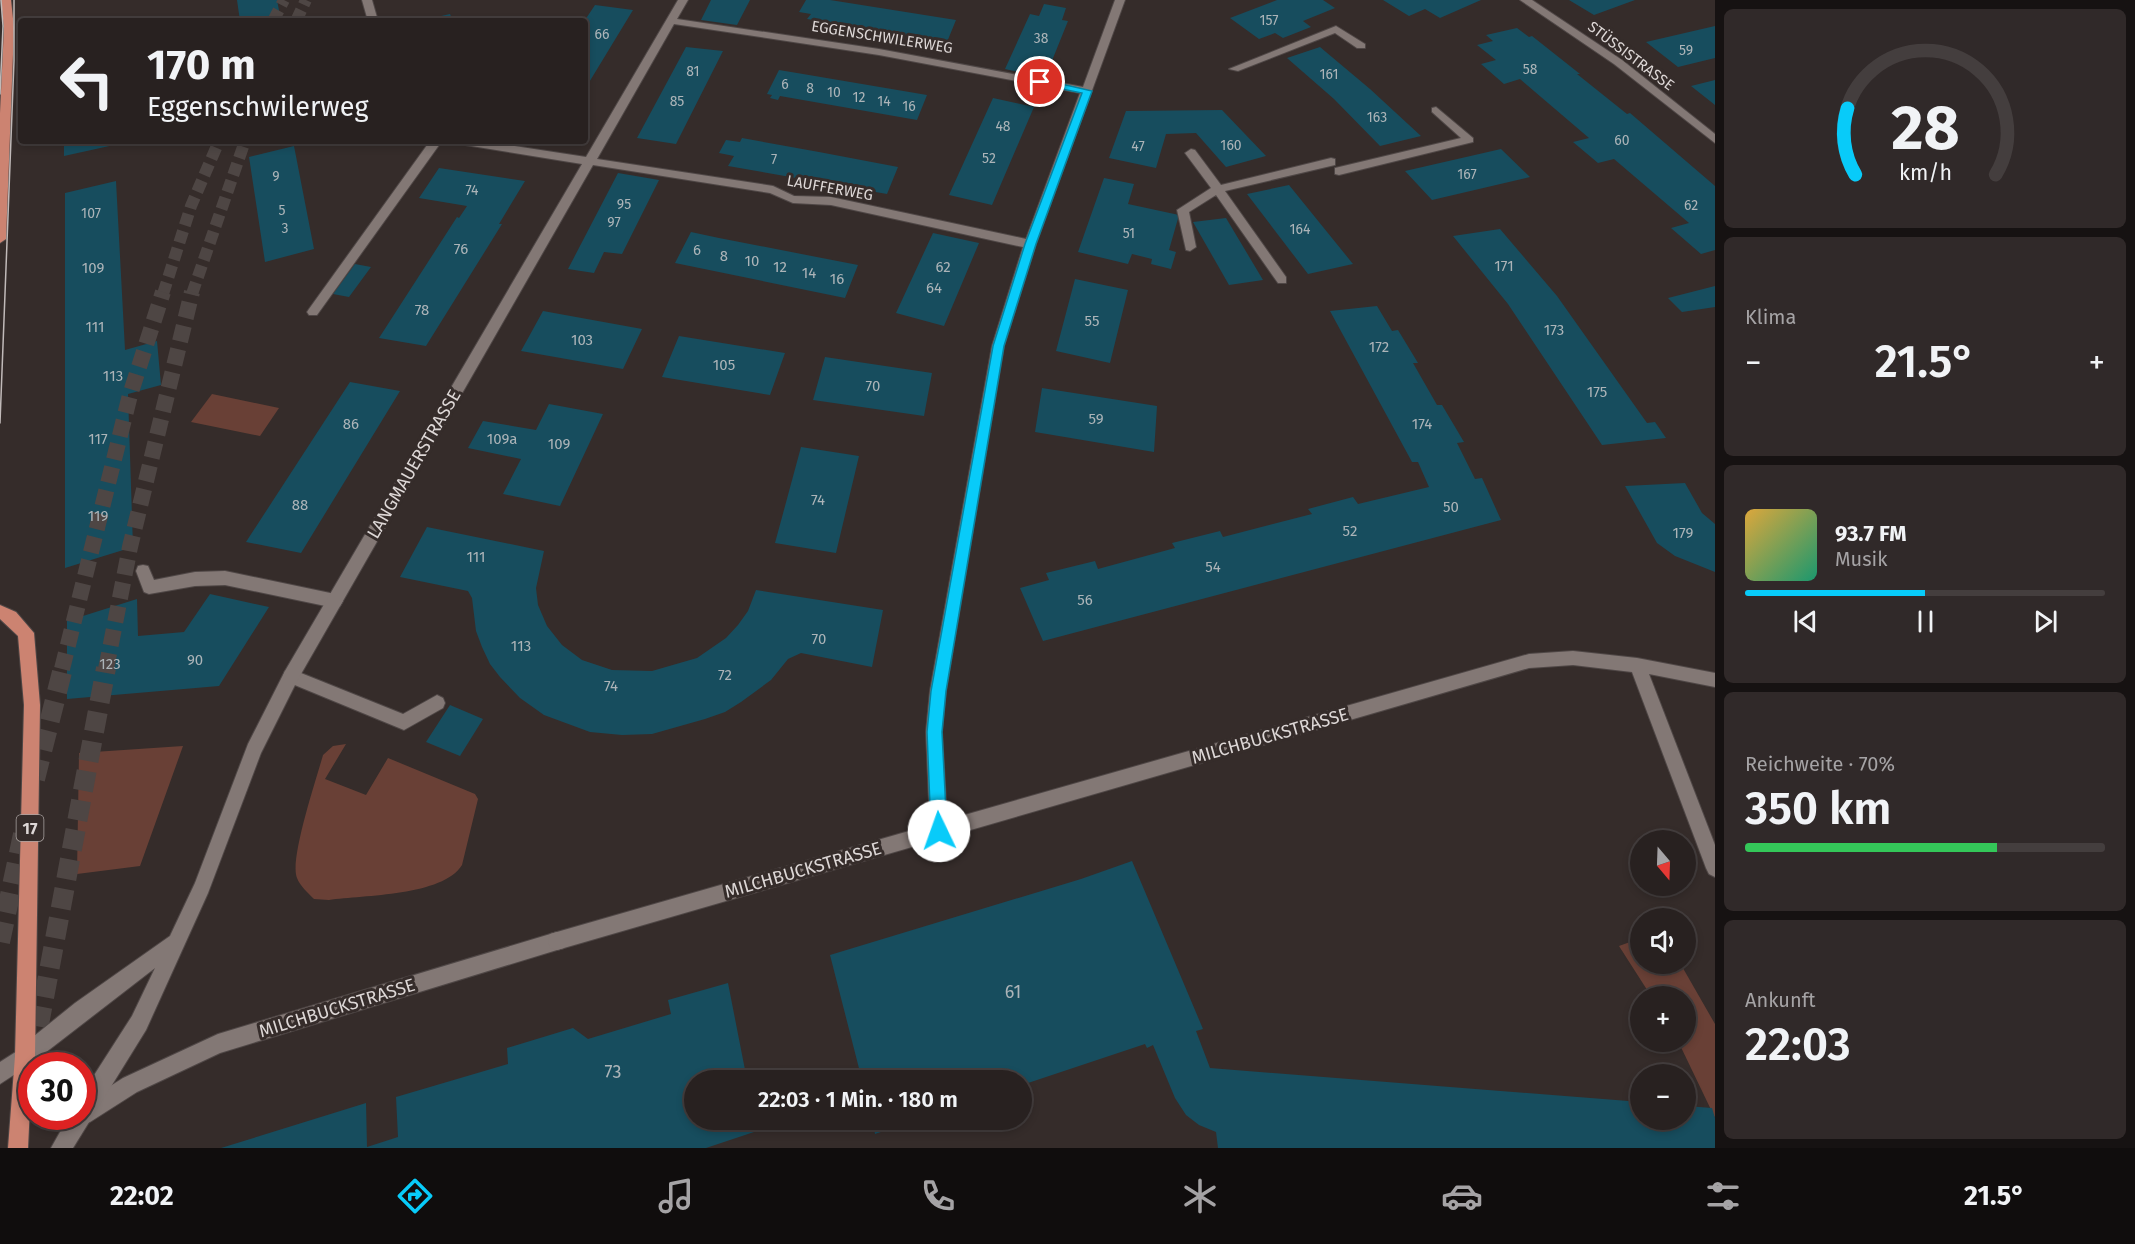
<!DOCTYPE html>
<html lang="de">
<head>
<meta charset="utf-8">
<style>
  :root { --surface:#282120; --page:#302929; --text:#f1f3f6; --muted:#a5a3a5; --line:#443e3e; --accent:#08cbf9 }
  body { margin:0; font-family:"Fira Sans",sans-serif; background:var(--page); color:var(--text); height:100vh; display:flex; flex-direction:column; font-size:22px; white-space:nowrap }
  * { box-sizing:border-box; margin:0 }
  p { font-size:20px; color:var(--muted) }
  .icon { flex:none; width:33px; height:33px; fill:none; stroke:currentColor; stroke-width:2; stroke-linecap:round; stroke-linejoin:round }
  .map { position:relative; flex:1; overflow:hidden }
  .sheet { display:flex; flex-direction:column; gap:9px; padding:9px; background:#161212; width:420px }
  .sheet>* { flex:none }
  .top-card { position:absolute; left:18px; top:18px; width:570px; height:126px; border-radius:6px; box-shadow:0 3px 9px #0003,0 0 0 2px var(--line); background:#282120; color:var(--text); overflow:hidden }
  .needle { width:39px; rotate:161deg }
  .controls { position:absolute; left:1630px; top:830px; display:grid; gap:12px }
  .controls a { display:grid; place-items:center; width:66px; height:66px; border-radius:50%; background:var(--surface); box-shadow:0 3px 9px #0003,0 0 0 2px var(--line); font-size:30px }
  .speed { position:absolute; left:18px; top:1052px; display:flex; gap:12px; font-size:30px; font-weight:700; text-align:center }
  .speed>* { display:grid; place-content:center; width:78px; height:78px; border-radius:50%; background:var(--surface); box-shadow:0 3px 9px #0003,0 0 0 2px var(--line); line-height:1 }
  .speed .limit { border:9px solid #d22; background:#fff; color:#111 }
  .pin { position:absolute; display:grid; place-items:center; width:51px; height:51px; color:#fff; margin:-26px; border:3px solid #fff; border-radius:50%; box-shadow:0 2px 6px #0007 }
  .me { position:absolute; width:66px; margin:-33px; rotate:357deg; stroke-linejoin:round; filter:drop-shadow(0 0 4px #0008) }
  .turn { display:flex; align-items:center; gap:21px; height:126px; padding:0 30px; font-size:27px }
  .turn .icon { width:78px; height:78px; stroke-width:2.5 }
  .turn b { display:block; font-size:42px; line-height:51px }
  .big { font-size:45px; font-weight:600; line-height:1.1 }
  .sheet .widget { flex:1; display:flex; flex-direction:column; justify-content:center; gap:9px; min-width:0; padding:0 21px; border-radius:9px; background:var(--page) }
  .sheet .dial { align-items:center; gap:0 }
  .dial svg { height:156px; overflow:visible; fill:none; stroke:var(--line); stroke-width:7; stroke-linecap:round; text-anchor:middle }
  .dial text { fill:var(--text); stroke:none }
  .song { display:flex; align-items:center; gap:18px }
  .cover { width:72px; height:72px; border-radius:9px; background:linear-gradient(135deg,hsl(40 70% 55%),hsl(160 70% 35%)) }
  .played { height:6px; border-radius:3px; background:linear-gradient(90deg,var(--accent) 50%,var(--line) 50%) }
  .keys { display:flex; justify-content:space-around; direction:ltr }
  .heat { display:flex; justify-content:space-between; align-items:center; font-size:33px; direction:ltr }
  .charge { height:9px; border-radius:4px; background:linear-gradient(90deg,#34c759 70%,var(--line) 0) }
  .trip { position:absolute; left:684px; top:1070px; width:348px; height:60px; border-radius:30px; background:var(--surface); box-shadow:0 3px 9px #0003,0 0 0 2px var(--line); font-weight:600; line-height:60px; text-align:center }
  .tabs { display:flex; height:96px; justify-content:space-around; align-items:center; background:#100d0d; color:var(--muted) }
  .tabs .icon { width:42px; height:42px }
  .tabs .selected { color:var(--accent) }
  .tabs b { font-size:27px; color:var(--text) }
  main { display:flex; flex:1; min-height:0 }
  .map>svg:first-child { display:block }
  .green { fill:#694036 }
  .building { fill:#174d5e }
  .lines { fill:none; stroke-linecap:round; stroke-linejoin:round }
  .trunk-tunnel-far2 { stroke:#4e4644; stroke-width:12; stroke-dasharray:12 6; stroke-linecap:butt }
  .trunk-tunnel-far1 { stroke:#4e4644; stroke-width:16; stroke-dasharray:16 8; stroke-linecap:butt }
  .trunk-tunnel { stroke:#4e4644; stroke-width:20; stroke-dasharray:20 10; stroke-linecap:butt }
  .service-casing { stroke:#4f4746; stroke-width:2 }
  .minor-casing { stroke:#4f4746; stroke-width:2 }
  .primary-casing { stroke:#4f4746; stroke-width:2 }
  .service { fill:#837875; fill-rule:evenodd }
  .minor { fill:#837875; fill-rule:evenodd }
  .primary { fill:#cc8371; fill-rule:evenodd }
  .tram { stroke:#c1bab9; stroke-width:1.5 }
  .route { fill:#08cbf9; stroke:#0584a2; stroke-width:1.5 }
  .labels { text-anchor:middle; stroke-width:6; stroke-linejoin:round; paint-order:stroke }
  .far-number-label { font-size:14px; fill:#acb4b8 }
  .far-street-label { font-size:15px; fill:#ddd7d6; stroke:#352c2a }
  .number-label { font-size:15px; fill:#acb4b8 }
  .shield { fill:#352c2a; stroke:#aba4a2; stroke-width:1.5 }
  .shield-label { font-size:16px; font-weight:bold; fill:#ddd7d6 }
  .street-label { font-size:18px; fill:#ddd7d6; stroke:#352c2a }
  .near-number-label { font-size:18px; fill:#acb4b8 }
</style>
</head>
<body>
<main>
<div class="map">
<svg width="1715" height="1148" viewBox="0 0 1715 1148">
  <rect width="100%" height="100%" fill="#352c2a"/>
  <path class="green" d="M212 394 279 408 260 436 191 422Z
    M346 744 325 779 366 795 388 758 475 794 478 799 462 865C443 896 364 895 329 900L314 899C308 893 300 886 297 878 289 860 317 777 323 755L333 746Z
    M183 746 140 866 77 874 79 753Z
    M1641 938V963H1680L1715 1024V1118L1678 1041H1686V996H1651L1619 946Z"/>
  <path class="building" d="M237 0H277L281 21H240Z
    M711 0H750L737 25 701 20Z
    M806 0H830L956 20 947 42 807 19 811 14 799 12Z
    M1277 0H1323L1335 8 1303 21 1311 27 1283 38 1275 33 1259 39 1230 18Z
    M1383 0H1481L1440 18 1425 9 1409 16Z
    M1569 0H1635L1594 15Z
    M1044 4 1066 8 1062 20 1068 21 1045 78 1005 69 1030 14 1039 16Z
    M595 5 633 10 585 89V20Z
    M450 14 453 21H413L416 19H428Z
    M1715 26V58L1678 67 1646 42Z
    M1517 28 1529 37 1532 36 1580 74H1577L1627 114 1630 113 1715 186V250L1701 254 1671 228 1689 223 1614 159 1598 163 1573 142 1589 138 1520 79 1504 84 1481 64 1496 60 1477 45 1493 41 1486 35Z
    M686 47 723 51 676 144 637 138Z
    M1320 47 1370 89 1421 136 1380 146 1334 99 1287 58Z
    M779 70 803 74 927 95 917 120 780 96 778 100 770 98 772 95 767 94Z
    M1715 80V105L1691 86Z
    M993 98 1034 107 992 205 949 195Z
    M1222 110 1266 156 1226 167 1196 133 1166 134 1156 168 1109 158 1126 111Z
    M742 138 819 152 898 167 887 194 728 166 734 156 719 153 726 140 740 142Z
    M64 141H114V145L64 156Z
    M294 146 314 249 265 262 249 157Z
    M1501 149 1530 177 1432 200 1405 171Z
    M439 168 525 181 499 224H502L426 346 379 338 457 217 459 218 467 206 419 198Z
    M618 173 659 180 622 254 604 252 594 273 568 269Z
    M1104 178 1134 184 1128 204 1179 215 1169 250 1176 252 1171 269 1151 264 1152 259 1132 254 1128 264 1078 252Z
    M116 181 125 350 157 341 161 385 128 394 133 547 65 568V193Z
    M1289 185 1353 264 1308 274 1247 194Z
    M1226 218 1263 280 1229 285 1193 222Z
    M1500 229 1557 296 1647 423 1655 422 1666 438 1602 445 1508 304 1453 236Z
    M691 232 719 238 858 265 845 298 675 263Z
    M933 233 979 243 944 326 896 313Z
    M355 264 371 267 349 297 333 294Z
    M1075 279 1128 290 1110 363 1056 351Z
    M1715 286V307L1682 312 1668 298Z
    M1377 306 1392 331 1398 330 1418 363H1413L1437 405H1442L1464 442 1457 443 1475 479 1482 478 1501 520 1043 641 1020 588 1049 580 1046 573 1095 561 1098 569 1175 548 1172 543 1220 531 1223 537 1312 514 1308 509 1353 497 1358 504 1429 487 1418 462H1412L1330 311Z
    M543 311 642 329 623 369 521 351Z
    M679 336 785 353 770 395 662 377Z
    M825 357 932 373 924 416 813 400Z
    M350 382 400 391 301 553 246 542Z
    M1042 388 1157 406 1154 452 1035 432Z
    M549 404 603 414 560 506 503 494 521 459 468 448 483 421 536 430Z
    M801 447 859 456 836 553 775 543Z
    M1685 483 1702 513 1715 524V572L1675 556 1657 543 1625 486Z
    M427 527 544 551 536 588 538 605 547 626 562 645 582 660 612 670 652 671 697 658 726 638 738 625 748 611 756 590 883 610 872 667 801 653 788 659 771 680 741 702 725 712 705 719 652 734 622 735 590 732 544 715 520 698 500 677 490 664 482 647 476 631 472 598 468 591 400 577Z
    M210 594 269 607 219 686 67 699V621L137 599 138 636 184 632Z
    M450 705 483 719 460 756 426 742Z
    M1132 861 1203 1029 1196 1031 1210 1068 1641 1102V1119H1686V1106L1712 1108 1715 1118V1148H1218L1216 1132 1199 1125 1186 1115 1175 1098 1153 1045 1147 1048 1145 1044 1022 1085V1080H862L830 955 1081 879Z
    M728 983 747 1080H694V1119H755L757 1131 706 1148H221L366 1103 367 1147 398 1137 396 1097 508 1064 507 1048 573 1028 588 1039 671 1014 668 1000Z
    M872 1119H919L875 1134Z"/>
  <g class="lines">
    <path class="trunk-tunnel-far2" d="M273 21 284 0
      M296 21 306 0
      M163 294 191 206 219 141
      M192 294 245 141"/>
    <path class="trunk-tunnel-far1" d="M62 669 130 395 163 292
      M106 669 130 547 192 292"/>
    <path class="trunk-tunnel" d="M35 779 63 668
      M0 942 25 825
      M33 1056 106 668"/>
    <g class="service-casing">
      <path id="service" d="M1336 26 1365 44V48H1357L1335 33 1238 71 1229 69Z
        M1436 107 1473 138V142L1339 175 1335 174V168L1461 138 1432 112V108Z
        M430 141H442L317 315H309L307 312 309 309Z
        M1191 149 1195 150 1221 185 1331 158 1335 159V165L1225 191 1286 277V283H1278L1216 195 1189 212 1196 247 1190 251 1186 250 1177 210 1211 188 1185 153Z
        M143 565 148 566 154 580 195 572 225 571 335 594 340 596 343 601 340 606 335 608 225 585 195 586 149 594 144 592 136 571 138 566Z
        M291 669 403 714 437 695 443 698 445 703 443 708 404 730 285 681 283 676 285 671Z
        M557 932 564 934 566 941 564 948 557 950 220 1053 137 1092 90 1122 83 1125 76 1122 73 1116H82V1104L123 1078 218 1034Z
        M25 1046 32 1049 35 1056 32 1063 0 1084V1062Z"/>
    </g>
    <g class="minor-casing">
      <path id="minor" d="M362 0H372L378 21H368Z
        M678 0H688L677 19 879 49 1083 87 1115 0H1125L1036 244 1004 346 946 691 942 732 947 820 1529 654 1573 651 1637 658 1715 673V687L1649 674 1715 845V877L1709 874 1706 868 1632 672 1573 665 1529 668 557 950 550 948 548 941 550 934 557 932 930 825 926 732 930 691 992 346 1023 247 831 205 793 203 770 193 593 165 297 681 261 753 208 893 146 1030 73 1148H51L69 1116H82V1094L132 1016 155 968 32 1063 25 1066 18 1063 15 1056 18 1049 75 1003 170 936 195 883 248 744 285 671 582 164 459 144 453 141H482L586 157ZM674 24 879 55 1080 93 1026 239 831 197 794 196 773 186 597 159Z
        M1520 0H1532L1622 60 1715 134V143L1614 64Z"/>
    </g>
    <g class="primary-casing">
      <path id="primary" d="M1 0H11L14 28 6 239 0 243V113L4 28Z
        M0 605 16 612 34 633 40 705 35 1056 34 1065H32L28 1148H8L15 1056 24 705 18 636 0 619Z"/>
    </g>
    <use href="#service" class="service"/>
    <use href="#minor" class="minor"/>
    <use href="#primary" class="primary"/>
    <path class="tram" d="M0 94 3 26 1 0
      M0 423 14 61V0"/>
  </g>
  <path class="route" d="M1040 79 1092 91 1036 244 1004 346 946 691 942 732 947 831 945 837 939 839 934 837 931 831 927 732 931 691 993 346 1025 244 1082 93 1037 84V80Z"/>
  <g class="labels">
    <g class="far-number-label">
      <text x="1269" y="25">157</text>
      <text x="602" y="39">66</text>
      <text x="1041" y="43">38</text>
      <text x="1686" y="55">59</text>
      <text x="1530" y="74">58</text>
      <text x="693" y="76">81</text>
      <text x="1329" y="79">161</text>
      <text x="785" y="89">6</text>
      <text x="810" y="93">8</text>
      <text x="834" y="97">10</text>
      <text x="859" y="102">12</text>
      <text x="677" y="106">85</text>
      <text x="884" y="106">14</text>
      <text x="909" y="111">16</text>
      <text x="1377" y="122">163</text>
      <text x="1003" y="131">48</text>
      <text x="1622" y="145">60</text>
      <text x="1231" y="150">160</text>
      <text x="1138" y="151">47</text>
      <text x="989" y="163">52</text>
      <text x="774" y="164">7</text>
      <text x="1467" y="179">167</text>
      <text x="276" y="181">9</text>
      <text x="472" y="195">74</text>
      <text x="624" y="209">95</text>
      <text x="1691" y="210">62</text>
      <text x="282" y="215">5</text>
      <text x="91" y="218">107</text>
      <text x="614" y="227">97</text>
      <text x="285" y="233">3</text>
      <text x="1300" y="234">164</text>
      <text x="1129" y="238">51</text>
    </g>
    <g class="far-street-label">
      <text transform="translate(882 37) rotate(9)" y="5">EGGENSCHWILERWEG</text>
      <text transform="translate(1631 56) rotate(37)" y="5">STÜSSISTRASSE</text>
      <text transform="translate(830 188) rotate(10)" y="5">LAUFFERWEG</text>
    </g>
    <g class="number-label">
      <text x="461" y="254">76</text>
      <text x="697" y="255">6</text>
      <text x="724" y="261">8</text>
      <text x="752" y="266">10</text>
      <text x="1504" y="271">171</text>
      <text x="780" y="272">12</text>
      <text x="943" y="272">62</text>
      <text x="93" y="273">109</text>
      <text x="809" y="278">14</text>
      <text x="837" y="284">16</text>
      <text x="934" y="293">64</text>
      <text x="422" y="315">78</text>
      <text x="1092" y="326">55</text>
      <text x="95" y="332">111</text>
      <text x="1554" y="335">173</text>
      <text x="582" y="345">103</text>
      <text x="1379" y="352">172</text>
      <text x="724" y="370">105</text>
      <text x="113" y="381">113</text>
      <text x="873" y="391">70</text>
      <text x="1597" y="397">175</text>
      <text x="1096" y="424">59</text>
      <text x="351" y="429">86</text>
      <text x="1422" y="429">174</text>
      <text x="98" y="444">117</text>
      <text x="502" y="444">109a</text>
      <text x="559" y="449">109</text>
      <text x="818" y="505">74</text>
      <text x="300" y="510">88</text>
      <text x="1451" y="512">50</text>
      <text x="98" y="521">119</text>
      <text x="1350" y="536">52</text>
      <text x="1683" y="538">179</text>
      <text x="476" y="562">111</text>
      <text x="1213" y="572">54</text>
      <text x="1085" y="605">56</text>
      <text x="819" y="644">70</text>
      <text x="521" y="651">113</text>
      <text x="195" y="665">90</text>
      <text x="110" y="669">123</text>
      <text x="725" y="680">72</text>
      <text x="611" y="691">74</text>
    </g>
    <rect class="shield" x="16.5" y="815" width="27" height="26" rx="4.5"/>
    <g class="shield-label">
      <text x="30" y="834">17</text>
    </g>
    <g class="street-label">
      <text transform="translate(414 464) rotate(-60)" y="6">LANGMAUERSTRASSE</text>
      <text transform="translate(1270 736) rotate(-16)" y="6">MILCHBUCKSTRASSE</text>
      <text transform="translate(803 870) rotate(-16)" y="6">MILCHBUCKSTRASSE</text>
      <text transform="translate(337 1008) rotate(-17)" y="6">MILCHBUCKSTRASSE</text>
    </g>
    <g class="near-number-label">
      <text x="1013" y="998">61</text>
      <text x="613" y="1078">73</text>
    </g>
  </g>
</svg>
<div class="controls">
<a><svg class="needle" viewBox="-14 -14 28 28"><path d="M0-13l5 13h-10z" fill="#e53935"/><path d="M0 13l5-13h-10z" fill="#a5a3a5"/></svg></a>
<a><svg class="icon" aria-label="sound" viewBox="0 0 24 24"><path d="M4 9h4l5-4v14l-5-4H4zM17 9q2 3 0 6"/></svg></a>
<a>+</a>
<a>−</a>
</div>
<div class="speed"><div class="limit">30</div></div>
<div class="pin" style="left:1040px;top:82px;background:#d93025"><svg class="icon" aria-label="arrive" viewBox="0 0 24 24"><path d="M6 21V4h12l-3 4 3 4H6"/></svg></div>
<svg class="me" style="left:939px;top:831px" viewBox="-20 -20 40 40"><circle r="19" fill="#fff"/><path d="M0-13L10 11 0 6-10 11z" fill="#08cbf9"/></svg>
<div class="trip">22:03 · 1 Min. · 180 m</div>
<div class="top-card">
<div class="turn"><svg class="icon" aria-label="left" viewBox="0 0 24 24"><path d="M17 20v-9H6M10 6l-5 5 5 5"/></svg><div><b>170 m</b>Eggenschwilerweg</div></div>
</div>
</div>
<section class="sheet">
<div class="widget dial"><svg viewBox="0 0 100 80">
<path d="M14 69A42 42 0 1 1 86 69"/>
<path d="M14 69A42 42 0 0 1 10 35" stroke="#08cbf9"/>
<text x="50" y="56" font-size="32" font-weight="700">28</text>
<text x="50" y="72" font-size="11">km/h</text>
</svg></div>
<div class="widget"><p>Klima</p>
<div class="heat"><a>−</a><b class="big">21.5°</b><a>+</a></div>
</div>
<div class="widget">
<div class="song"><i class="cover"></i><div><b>93.7 FM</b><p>Musik</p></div></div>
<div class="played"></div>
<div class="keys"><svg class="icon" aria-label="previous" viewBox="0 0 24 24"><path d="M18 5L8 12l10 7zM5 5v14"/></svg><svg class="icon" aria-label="pause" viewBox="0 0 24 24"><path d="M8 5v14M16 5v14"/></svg><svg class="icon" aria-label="next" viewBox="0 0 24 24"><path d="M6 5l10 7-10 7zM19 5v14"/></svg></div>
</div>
<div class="widget"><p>Reichweite · 70%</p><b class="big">350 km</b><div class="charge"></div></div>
<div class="widget"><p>Ankunft</p><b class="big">22:03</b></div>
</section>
</main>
<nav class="tabs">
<b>22:02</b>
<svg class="icon selected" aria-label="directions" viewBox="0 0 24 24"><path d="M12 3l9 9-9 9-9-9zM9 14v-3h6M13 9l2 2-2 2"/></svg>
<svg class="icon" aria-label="music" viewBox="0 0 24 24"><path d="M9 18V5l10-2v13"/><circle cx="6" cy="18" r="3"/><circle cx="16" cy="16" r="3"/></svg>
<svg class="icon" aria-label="phone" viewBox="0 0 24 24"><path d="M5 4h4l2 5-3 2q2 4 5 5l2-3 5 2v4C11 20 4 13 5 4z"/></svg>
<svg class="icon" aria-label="climate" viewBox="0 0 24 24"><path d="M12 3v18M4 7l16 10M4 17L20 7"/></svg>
<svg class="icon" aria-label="car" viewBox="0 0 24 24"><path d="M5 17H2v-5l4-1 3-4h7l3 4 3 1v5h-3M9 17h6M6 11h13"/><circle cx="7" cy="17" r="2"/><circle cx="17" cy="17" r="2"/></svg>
<svg class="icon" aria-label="filters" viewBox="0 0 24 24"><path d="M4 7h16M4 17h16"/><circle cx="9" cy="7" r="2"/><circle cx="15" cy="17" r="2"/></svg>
<b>21.5°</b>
</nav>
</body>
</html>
